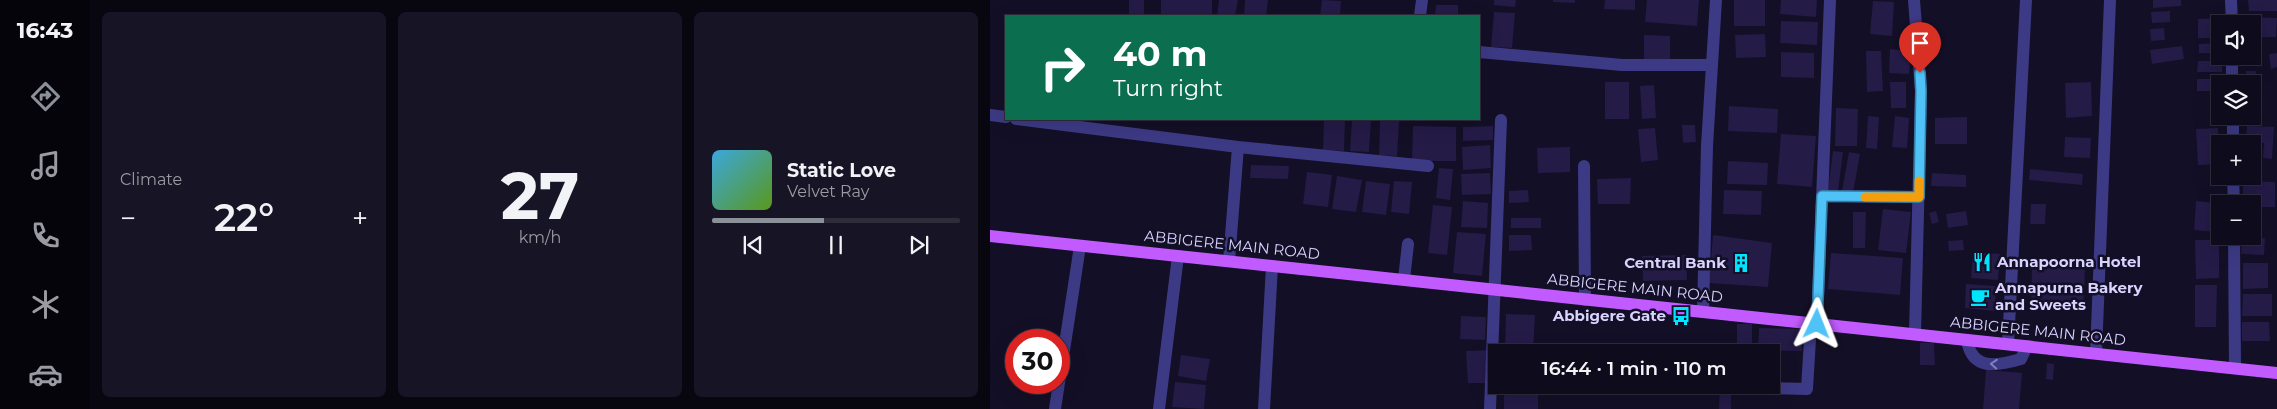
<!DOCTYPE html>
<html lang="en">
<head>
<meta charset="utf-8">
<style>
  :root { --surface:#0e0b1c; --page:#171425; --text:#f1f3f6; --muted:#9b9ba3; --line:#2e2b3b; --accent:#8c9099 }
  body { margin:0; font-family:Montserrat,sans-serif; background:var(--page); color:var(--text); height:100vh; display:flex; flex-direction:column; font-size:19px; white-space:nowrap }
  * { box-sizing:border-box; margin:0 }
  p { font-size:16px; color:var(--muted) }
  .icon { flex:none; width:28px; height:28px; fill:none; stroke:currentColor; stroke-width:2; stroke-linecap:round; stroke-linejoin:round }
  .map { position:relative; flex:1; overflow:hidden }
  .side { display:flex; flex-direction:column; gap:12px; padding:12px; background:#08060f; width:900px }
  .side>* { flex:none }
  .guide { position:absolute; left:15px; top:15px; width:475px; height:105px; border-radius:0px; box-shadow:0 5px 20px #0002,0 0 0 1px var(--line); background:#0b6e4f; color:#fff; overflow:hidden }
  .buttons { position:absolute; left:1221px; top:15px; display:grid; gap:10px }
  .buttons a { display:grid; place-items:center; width:50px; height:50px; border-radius:0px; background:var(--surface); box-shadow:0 5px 20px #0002,0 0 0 1px var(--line); font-size:25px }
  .speed { position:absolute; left:15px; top:329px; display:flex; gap:10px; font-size:25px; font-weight:700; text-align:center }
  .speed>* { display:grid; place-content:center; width:65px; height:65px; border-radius:50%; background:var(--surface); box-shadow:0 5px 20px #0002,0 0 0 1px var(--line); line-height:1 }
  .speed .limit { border:8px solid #d22; background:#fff; color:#111 }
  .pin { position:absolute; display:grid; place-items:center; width:42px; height:42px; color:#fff; margin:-51px -21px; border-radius:50% 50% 50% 0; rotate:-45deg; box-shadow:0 0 5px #0007 }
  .pin .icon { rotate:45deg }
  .me { position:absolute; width:55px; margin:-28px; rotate:2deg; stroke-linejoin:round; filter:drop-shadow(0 0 4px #0008) }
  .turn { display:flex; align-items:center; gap:18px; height:105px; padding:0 25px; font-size:22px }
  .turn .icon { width:65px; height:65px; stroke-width:2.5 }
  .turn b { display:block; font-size:35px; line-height:42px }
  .big { font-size:38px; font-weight:600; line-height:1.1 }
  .side .card { flex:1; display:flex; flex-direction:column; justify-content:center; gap:8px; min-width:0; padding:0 18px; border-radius:8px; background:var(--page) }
  .side .dial { align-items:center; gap:0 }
  .dial b { font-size:65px; line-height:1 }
  .song { display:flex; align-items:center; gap:15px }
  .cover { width:60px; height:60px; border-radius:8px; background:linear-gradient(135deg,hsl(200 70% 55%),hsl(90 70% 35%)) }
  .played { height:5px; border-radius:2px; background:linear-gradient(90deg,var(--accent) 45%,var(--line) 45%) }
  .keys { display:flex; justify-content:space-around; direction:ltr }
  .heat { display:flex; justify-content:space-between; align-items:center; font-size:28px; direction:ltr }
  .side .tiles { flex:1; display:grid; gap:12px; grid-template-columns:repeat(3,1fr) }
  .trip { position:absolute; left:498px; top:344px; width:292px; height:50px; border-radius:0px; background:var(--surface); box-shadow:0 5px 20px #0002,0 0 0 1px var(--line); font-weight:600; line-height:50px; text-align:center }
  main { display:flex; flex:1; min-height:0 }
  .dock { display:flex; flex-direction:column; width:90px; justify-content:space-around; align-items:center; background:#06040b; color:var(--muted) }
  .dock .icon { width:35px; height:35px }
  .dock .on { color:var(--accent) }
  .dock b { font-size:22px; color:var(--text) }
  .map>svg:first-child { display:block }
  .building { fill:#241b47 }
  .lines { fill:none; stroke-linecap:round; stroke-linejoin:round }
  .minor { stroke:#3d3a85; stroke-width:12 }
  .major { stroke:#c25bff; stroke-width:12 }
  .oneway { stroke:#837fbc }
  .route-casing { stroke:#337fa1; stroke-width:12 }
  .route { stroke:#4fc3f7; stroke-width:9 }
  .slow { stroke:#f59e0b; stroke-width:9 }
  .labels { text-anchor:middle; stroke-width:5; stroke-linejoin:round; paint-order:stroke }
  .street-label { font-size:15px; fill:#d9d4ff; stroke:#130f26 }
  .poi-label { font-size:15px; font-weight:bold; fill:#d9d4ff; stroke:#130f26; text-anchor:start }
</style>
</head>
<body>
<main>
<nav class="dock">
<b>16:43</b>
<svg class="icon on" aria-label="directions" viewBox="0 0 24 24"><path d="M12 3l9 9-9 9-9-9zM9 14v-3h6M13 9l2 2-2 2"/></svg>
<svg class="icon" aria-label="music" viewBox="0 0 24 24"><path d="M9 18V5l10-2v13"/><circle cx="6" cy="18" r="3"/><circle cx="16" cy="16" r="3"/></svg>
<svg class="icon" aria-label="phone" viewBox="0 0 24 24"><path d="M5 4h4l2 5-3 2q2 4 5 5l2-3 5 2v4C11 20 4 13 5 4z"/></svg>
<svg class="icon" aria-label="climate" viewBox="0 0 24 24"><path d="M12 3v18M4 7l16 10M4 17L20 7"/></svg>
<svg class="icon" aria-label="car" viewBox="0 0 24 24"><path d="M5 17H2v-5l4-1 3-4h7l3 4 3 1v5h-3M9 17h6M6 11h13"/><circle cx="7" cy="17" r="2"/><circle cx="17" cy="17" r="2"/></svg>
</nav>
<section class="side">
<div class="tiles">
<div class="card"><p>Climate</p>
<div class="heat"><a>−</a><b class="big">22°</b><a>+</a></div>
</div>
<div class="card dial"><b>27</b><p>km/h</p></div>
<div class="card">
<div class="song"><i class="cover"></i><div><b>Static Love</b><p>Velvet Ray</p></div></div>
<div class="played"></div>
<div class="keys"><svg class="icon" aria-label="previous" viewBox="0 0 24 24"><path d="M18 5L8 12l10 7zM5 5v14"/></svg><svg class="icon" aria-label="pause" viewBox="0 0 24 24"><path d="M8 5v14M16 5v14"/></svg><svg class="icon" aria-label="next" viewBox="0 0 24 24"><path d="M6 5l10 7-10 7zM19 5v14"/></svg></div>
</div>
</div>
</section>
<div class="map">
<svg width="1287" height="409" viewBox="0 0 1287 409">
  <rect width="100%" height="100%" fill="#130f26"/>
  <path class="building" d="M139 0H154V16H139Z
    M171 0H222V16H171Z
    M229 0H248L245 16H227Z
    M255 0H278L276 16H254Z
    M332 0 351 1 350 16H330Z
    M504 0H526L525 7 504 5Z
    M563 0H585V3L563 2Z
    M615 0H645V10L614 9Z
    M657 0H709L707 26 655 22Z
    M744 0H775V26H744Z
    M791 0H827L826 17 790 14Z
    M1163 0H1191V6L1163 8Z
    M1258 0H1287V11H1259Z
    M883 1 904 2 902 36 880 34Z
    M446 5H468V16H445Z
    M1180 11V22L1162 23 1161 12Z
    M504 12 525 13 522 48 501 47Z
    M1257 17 1287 18 1286 37H1262V24H1257Z
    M1231 18 1230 38H1208V19Z
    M791 21 828 22 827 45 790 43Z
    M1174 28 1175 40 1161 41 1160 29Z
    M775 34 776 57 746 58 745 35Z
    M654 35 680 36V61H654Z
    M1230 43V53H1209V44Z
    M1262 45H1268L1269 65 1255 66V56H1262Z
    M1192 46 1194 59 1162 64 1160 50Z
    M900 49 921 51 919 74 899 73Z
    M876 51H891L893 91 877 92Z
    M791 52 824 53V78L791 77Z
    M1287 53V67L1281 69 1279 54Z
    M1208 61H1232V72H1207Z
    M1256 71H1266V97H1262V84H1256Z
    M1207 79H1229V91H1207Z
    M615 82H639V119H615Z
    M900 82H916V108H901Z
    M1101 82 1102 116 1076 118 1075 83Z
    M664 85 666 118 652 119 650 86Z
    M739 106 788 109 787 133 738 131Z
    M846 108 868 109 867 146H845Z
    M878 116 889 117 887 149 876 148Z
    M905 116 919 118 917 148 902 147Z
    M977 117V144H945V118Z
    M334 119H355L354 151 333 150Z
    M362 120 381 121 379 152 360 151Z
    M390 121H409L407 156 389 155Z
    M692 125H705L706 142 693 143Z
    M423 126 466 127V161H422Z
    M503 126V140L473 141V127Z
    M1257 126 1284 127 1282 159 1273 158 1274 143 1256 142Z
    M665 128 668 160 651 162 648 129Z
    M1228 128 1229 164 1208 165 1206 129Z
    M791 134 826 136 822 187 787 184Z
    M1075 137 1101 138 1100 158 1074 157Z
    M500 145 501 168 473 170 472 147Z
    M580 147V172L548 173 547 148Z
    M843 151 853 152 848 191 838 190Z
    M859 152 870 154 863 193 852 191Z
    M738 161 778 163 777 185 737 184Z
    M261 165 299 166 298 179 260 178Z
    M449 168 463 169 460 200 446 198Z
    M1040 169 1093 174 1092 185 1039 180Z
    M317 172 342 175 338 207 313 204Z
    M500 173 501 194 472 195 471 174Z
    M942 173 976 175V187L941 186Z
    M347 176 372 180 366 212 342 209Z
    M641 178 640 204H608L607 179Z
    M376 181 400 184 396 215 372 212Z
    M404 181 422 182 419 214 401 212Z
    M1253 181 1285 182V207H1262V204H1253Z
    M538 190 539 202 519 203V191Z
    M734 190 772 191 771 215 733 214Z
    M473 201 498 203 497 228 471 227Z
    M1206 201 1228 203 1226 232 1204 230Z
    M1041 204H1056L1055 224H1040Z
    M443 205 462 207 457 255 438 253Z
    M893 209 921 212 916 253 888 250Z
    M946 211 949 222 942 224 939 213Z
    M976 211 978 225 958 228 956 214Z
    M863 212H876L875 248H863Z
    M521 218H551V228H521Z
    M467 232 496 234 492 276 463 273Z
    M519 235H541L542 250 519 251Z
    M723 235 782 243 778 287 719 283Z
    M1252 237 1275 238 1274 255 1251 254Z
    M973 240 974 250 959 251 958 241Z
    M1205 240H1229V278L1206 279Z
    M983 252 1010 254 1008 280 981 278Z
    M841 253 913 258 910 295 838 289Z
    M696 255 697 280 653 281 652 256Z
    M1253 263H1278V288L1253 289Z
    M1042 267 1095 268 1093 311 1041 310Z
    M976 284 1006 286 1005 311 975 308Z
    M1205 285H1227L1226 327H1205Z
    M1253 294H1282V316H1252Z
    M516 314 545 315 543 352H515Z
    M471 316 496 317 495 340 470 339Z
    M1252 322H1279L1280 341H1252Z
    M747 324H762V350L747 349Z
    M769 328 812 329V351L768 350Z
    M930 343H944L945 365H930Z
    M500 350 501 383H478L476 351Z
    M191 355 220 359 216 381 188 376Z
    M1057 363 1064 364 1063 380 1056 379Z
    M996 370 1032 373 1029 409H993Z
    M185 382 216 385 214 409 182 407Z
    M730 385H741V409H729Z
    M514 395H548V409H514Z"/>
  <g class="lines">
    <path class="minor" d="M924 0 931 91 925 334
      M1241 0 1242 24
      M430 16 432 0
      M489 52 632 65H722
      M1242 56V84
      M0 115 16 117
      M1243 116V144
      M26 119 248 147 239 261
      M248 147 438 166
      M594 166 595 300
      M1243 176 1244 204
      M832 196 929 197
      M1244 236 1245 368
      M414 279 418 244
      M713 312 717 146 726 0
      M827 324 840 0
      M977 340C982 371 1007 366 1031 359L1037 346
      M1018 344 1036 0
      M1106 353 1120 0
      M779 388 817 389 821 323
      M65 409 90 246
      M169 409 188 256
      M274 409 282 266
      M500 409 511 120"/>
    <path class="major" d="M0 236 1287 373"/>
  </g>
  <defs><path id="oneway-chevron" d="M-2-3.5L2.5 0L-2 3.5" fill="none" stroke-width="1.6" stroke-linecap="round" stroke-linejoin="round" transform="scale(1.25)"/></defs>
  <use class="oneway" href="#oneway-chevron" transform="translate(1004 364) rotate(-176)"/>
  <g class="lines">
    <g class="route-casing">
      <path id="route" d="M827 324 832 196 929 197 931 91 930 73"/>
    </g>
    <use href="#route" class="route"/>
    <path class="slow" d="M875 197H929V181"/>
  </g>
  <defs>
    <g id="restaurant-bare" transform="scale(1.5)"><path d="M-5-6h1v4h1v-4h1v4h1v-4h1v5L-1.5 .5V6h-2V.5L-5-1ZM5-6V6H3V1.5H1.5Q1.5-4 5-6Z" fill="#00e5ff" stroke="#130f26" stroke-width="2.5" paint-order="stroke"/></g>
    <g id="building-bare" transform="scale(1.5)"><path d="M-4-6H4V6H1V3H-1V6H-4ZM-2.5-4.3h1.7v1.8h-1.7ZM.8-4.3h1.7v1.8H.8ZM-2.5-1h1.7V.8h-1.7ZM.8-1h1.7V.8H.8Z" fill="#00e5ff" stroke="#130f26" stroke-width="2.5" paint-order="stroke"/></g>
    <g id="cafe-bare" transform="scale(1.5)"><path d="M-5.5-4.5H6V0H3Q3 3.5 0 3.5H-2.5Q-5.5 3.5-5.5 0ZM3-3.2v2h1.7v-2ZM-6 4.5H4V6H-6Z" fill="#00e5ff" stroke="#130f26" stroke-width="2.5" paint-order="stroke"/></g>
    <g id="bus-bare" transform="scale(1.5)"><path d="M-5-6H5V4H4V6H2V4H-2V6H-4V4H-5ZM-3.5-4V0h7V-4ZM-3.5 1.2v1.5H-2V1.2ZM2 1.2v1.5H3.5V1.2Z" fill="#00e5ff" stroke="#130f26" stroke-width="2.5" paint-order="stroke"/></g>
  </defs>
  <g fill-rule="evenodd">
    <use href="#restaurant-bare" x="992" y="262"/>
    <use href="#building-bare" x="751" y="263"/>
    <use href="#cafe-bare" x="990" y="297"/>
    <use href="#bus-bare" x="691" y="316"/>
  </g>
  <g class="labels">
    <g class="street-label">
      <text transform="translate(242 245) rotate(6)" y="5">ABBIGERE MAIN ROAD</text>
      <text transform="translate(645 288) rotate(6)" y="5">ABBIGERE MAIN ROAD</text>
      <text transform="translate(1048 331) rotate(6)" y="5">ABBIGERE MAIN ROAD</text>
    </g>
    <g class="poi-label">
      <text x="1007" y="267">Annapoorna Hotel</text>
      <text x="736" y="268" text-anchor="end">Central Bank</text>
      <text x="1005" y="293">Annapurna Bakery<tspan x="1005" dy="17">and Sweets</tspan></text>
      <text x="676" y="321" text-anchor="end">Abbigere Gate</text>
    </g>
  </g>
</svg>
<div class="buttons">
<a><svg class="icon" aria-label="sound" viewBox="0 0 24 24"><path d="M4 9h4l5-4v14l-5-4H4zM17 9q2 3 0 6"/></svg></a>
<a><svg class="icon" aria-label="layers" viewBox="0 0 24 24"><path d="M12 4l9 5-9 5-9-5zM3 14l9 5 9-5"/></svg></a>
<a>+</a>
<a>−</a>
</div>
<div class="speed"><div class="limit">30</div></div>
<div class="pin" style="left:930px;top:73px;background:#d93025"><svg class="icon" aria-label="arrive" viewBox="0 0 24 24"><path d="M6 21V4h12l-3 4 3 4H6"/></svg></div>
<svg class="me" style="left:827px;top:324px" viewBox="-20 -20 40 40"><path d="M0-17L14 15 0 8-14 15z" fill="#4fc3f7" stroke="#fff" stroke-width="4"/></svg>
<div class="trip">16:44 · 1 min · 110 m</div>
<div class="guide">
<div class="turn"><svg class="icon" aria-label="right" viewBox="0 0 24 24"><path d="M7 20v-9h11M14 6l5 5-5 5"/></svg><div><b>40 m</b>Turn right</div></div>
</div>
</div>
</main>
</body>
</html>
